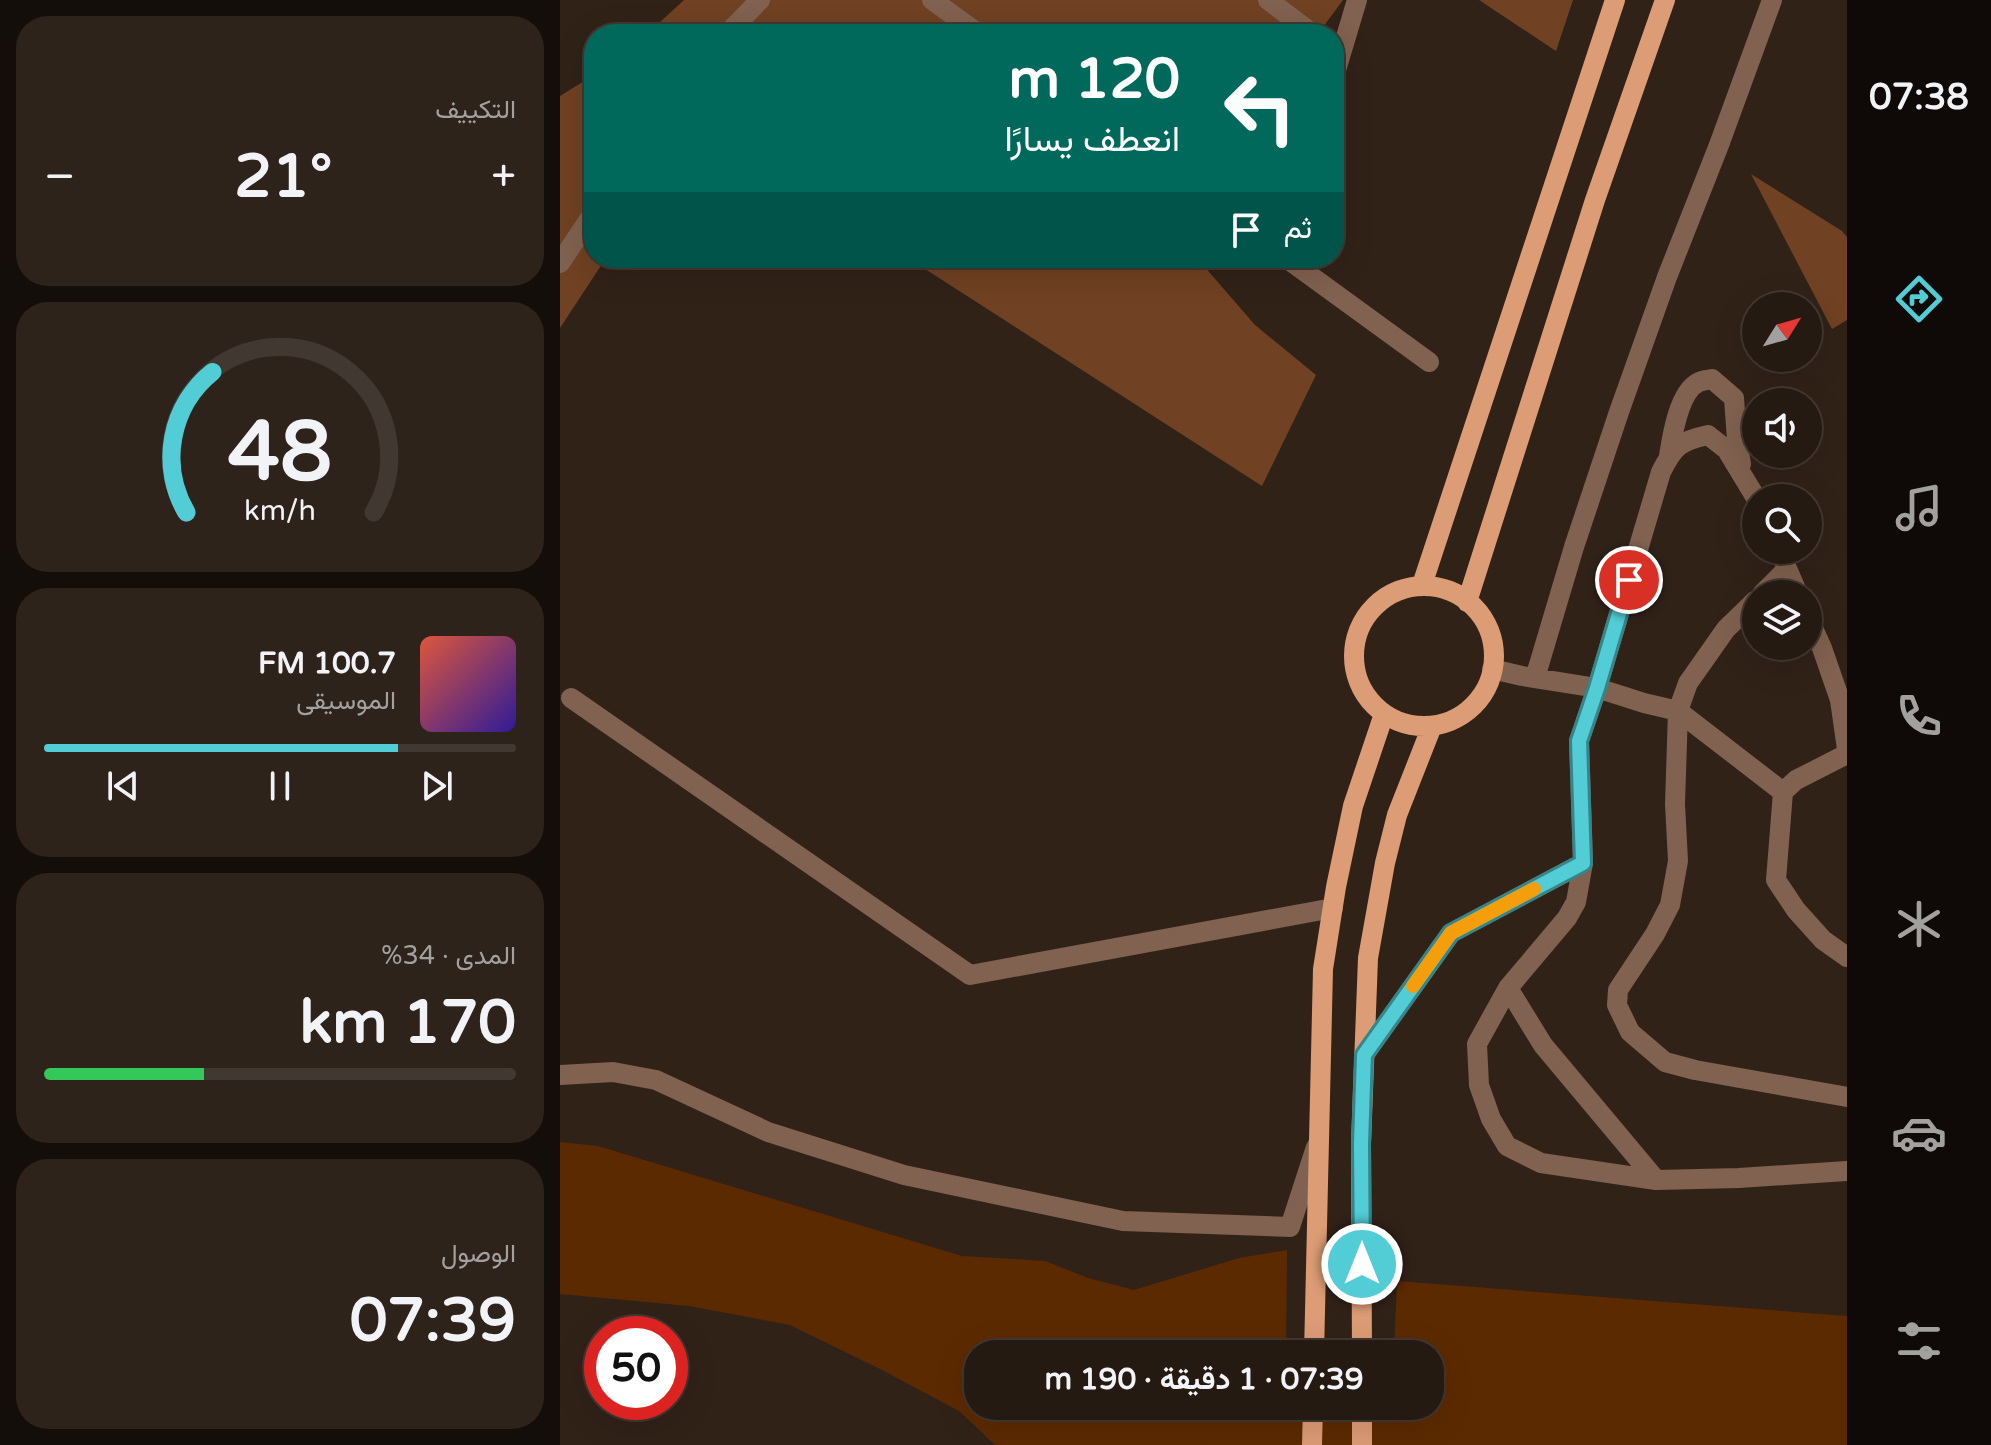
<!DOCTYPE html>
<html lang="ar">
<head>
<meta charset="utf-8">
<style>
  :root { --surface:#251a12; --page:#2d231b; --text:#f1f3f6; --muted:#a3a19f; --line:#423832; --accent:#52ccd5 }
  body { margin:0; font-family:"Varela Round",Vazirmatn,sans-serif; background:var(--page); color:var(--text); direction:rtl; height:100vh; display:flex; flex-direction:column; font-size:30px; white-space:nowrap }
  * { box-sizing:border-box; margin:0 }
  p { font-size:26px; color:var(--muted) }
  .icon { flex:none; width:44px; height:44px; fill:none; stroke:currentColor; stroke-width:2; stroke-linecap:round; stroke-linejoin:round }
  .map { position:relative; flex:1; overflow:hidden; direction:ltr }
  .panel { display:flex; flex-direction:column; gap:16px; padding:16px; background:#140e0a; width:560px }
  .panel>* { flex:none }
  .top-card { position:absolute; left:24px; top:24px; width:760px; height:244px; border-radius:32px; box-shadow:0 8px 32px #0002,0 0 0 2px var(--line); direction:rtl; background:#00695c; color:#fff; overflow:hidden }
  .needle { width:52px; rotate:53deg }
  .controls { position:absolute; left:1182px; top:292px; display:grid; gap:16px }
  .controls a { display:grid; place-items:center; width:80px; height:80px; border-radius:50%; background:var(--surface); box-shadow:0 8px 32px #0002,0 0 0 2px var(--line); font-size:40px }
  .speed { position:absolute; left:24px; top:1316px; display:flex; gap:16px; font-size:40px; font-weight:700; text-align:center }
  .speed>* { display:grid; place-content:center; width:104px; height:104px; border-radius:50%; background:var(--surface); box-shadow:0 8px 32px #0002,0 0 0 2px var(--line); line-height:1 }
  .speed .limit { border:12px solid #d22; background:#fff; color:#111 }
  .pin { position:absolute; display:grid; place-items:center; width:68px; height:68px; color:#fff; margin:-34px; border:4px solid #fff; border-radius:50%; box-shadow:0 2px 8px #0007 }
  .me { position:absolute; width:88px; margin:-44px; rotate:0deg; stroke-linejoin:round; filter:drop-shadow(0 0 6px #0008) }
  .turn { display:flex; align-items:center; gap:28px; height:168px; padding:0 32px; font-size:36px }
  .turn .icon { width:104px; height:104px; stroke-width:2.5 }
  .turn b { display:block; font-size:56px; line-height:68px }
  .then { display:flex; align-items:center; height:76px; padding:0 32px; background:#0003; gap:16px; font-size:30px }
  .big { font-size:60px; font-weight:700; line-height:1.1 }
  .panel .card { flex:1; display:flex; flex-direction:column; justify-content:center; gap:12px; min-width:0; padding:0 28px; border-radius:32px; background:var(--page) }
  .panel .dial { align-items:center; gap:0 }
  .dial svg { height:208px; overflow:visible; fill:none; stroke:var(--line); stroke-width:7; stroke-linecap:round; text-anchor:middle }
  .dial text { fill:var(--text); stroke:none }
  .song { display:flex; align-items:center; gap:24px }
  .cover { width:96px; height:96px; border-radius:12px; background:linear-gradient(135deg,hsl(10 70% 55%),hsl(250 70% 35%)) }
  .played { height:8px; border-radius:4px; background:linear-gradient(90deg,var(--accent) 75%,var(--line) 75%) }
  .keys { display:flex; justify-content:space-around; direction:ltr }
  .heat { display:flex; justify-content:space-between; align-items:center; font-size:44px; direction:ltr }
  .charge { height:12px; border-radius:6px; background:linear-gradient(90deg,#34c759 34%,var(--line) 0) }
  .trip { position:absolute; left:404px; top:1340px; width:480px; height:80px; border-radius:32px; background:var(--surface); box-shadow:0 8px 32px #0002,0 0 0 2px var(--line); font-weight:700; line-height:80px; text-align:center; direction:rtl }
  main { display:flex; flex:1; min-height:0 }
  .tab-bar { display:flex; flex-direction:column; width:144px; justify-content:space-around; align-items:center; background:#0f0a07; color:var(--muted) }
  .tab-bar .icon { width:56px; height:56px }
  .tab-bar .current { color:var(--accent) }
  .tab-bar b { font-size:36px; color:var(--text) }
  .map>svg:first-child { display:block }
  .green { fill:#704122 }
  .water { fill:#5c2a01 }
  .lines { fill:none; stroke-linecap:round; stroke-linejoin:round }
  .river { stroke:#5c2a01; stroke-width:52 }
  .minor { stroke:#81614f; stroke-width:20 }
  .major { stroke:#dc9c75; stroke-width:20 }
  .route-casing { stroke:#35858a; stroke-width:20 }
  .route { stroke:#52ccd5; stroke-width:14 }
  .slow { stroke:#f59e0b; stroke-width:14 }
</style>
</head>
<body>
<main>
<nav class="tab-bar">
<b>07:38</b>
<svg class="icon current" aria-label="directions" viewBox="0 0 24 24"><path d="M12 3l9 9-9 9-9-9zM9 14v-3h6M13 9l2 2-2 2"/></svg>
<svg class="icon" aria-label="music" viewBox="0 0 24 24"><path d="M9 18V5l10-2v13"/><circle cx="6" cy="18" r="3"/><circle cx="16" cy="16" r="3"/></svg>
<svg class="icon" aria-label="phone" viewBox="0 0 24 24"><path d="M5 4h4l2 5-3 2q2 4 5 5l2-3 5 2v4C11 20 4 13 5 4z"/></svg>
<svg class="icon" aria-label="climate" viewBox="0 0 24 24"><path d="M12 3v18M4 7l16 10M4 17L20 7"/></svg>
<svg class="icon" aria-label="car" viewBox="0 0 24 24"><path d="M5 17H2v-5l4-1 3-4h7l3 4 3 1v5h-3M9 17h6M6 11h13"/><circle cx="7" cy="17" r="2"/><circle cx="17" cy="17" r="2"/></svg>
<svg class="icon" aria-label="filters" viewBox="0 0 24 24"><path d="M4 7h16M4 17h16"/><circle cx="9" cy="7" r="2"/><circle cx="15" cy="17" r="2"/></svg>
</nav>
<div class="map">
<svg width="1287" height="1445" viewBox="0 0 1287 1445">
  <rect width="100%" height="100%" fill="#312218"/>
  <path class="green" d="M124 0H783L758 34H87Z
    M919 0H1013L996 51Z
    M34 75V258H46L0 328V96Z
    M1191 174 1282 231 1287 237V320L1272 329Z
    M348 258H637L695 325 756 375 702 486Z"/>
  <path class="water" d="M0 1142 38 1146 402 1256 485 1261 528 1278 574 1290 679 1258 727 1250 726 1354H418V1406H725L724 1445H435L399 1411 322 1370 230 1325 129 1306 0 1294Z
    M837 1281 1287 1316V1445H831L832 1406H870V1354H834Z"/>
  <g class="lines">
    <path class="river" d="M602 1406 626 1415 827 1445"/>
    <path class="minor" d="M372 0 419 34
      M708 0 753 34
      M167 34 200 0
      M774 77 797 0
      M726 258 869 362
      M0 263 34 212
      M1109 456C1112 436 1119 391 1139 382 1143 380 1148 380 1152 379L1174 398 1177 440 1181 464
      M1196 498 1167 450 1148 435C1120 441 1114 446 1101 472L1037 688 1019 741 1023 863 1016 902 1007 918 948 988 917 1044 919 1085 931 1119 947 1146 981 1163 1096 1180 1179 1178 1287 1171
      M1219 550 1238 594
      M1202 594 1227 569
      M1196 600 1166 629 1128 683 1118 711 1115 804 1118 861 1110 905 1095 934 1058 990 1057 1005 1070 1032 1105 1062 1135 1070 1287 1097
      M1248 617 1262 648 1280 700 1287 749
      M932 669 962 676 1037 688 1084 703 1118 711 1223 792
      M975 678 1014 547 1059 412 1107 277 1159 145 1212 0
      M11 698 410 975 773 908
      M1287 754 1236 780 1223 792 1216 880 1236 910 1263 940 1287 957
      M948 988 983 1045 1096 1180
      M804 1055 891 933 1023 863
      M0 1075 53 1072 96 1080 208 1132 344 1175 563 1221 730 1227 756 1147"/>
    <path class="major" d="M862 585 1055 0
      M794 656a70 70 0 1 1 140 0a70 70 0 1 1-140 0Z
      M907 602 1035 200 1105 0
      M754 1354 763 969 776 887 793 806 824 714
      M802 1354 801 1144 808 958 825 863 837 815 872 726
      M802 1406V1445
      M752 1445 753 1406"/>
  </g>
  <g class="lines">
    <g class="route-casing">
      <path id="route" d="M802 1264 801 1144 804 1055 891 933 1023 863 1019 741 1037 688 1069 580"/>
    </g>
    <use href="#route" class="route"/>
    <path class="slow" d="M853 986 891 933 974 889"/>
  </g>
</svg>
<div class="controls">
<a><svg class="needle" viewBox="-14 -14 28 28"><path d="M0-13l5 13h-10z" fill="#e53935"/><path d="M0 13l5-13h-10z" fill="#a3a19f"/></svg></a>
<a><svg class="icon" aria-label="sound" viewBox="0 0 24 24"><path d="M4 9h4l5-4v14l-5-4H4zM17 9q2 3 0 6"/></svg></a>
<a><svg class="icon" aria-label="search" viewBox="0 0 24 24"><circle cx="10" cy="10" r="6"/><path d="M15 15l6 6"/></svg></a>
<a><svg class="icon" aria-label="layers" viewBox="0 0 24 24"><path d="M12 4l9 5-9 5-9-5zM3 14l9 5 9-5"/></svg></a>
</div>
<div class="speed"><div class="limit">50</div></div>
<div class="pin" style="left:1069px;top:580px;background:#d93025"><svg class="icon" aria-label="arrive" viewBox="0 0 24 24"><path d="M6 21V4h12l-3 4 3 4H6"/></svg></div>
<svg class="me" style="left:802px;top:1264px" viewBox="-20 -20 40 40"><circle r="17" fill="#52ccd5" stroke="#fff" stroke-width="3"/><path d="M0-11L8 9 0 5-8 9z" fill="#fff"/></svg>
<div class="trip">07:39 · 1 دقيقة · 190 m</div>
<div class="top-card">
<div class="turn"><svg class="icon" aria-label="left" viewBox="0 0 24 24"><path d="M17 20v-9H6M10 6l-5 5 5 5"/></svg><div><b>120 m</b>انعطف يسارًا</div></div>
<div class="then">ثم<svg class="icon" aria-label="arrive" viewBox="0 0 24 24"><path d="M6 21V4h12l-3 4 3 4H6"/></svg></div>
</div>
</div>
<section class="panel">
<div class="card"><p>التكييف</p>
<div class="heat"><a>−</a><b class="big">21°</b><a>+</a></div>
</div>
<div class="card dial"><svg viewBox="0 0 100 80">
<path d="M14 69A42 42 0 1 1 86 69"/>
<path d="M14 69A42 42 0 0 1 24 15" stroke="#52ccd5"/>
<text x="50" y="56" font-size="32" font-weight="700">48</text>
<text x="50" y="72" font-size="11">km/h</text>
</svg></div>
<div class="card">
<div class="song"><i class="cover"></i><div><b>100.7 FM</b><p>الموسيقى</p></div></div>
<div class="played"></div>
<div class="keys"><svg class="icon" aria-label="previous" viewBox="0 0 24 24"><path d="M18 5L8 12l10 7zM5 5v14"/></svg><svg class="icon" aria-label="pause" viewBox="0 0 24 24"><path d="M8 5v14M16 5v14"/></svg><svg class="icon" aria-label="next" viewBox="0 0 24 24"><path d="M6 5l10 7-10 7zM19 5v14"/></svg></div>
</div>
<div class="card"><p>المدى · 34%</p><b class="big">170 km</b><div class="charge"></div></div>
<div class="card"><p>الوصول</p><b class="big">07:39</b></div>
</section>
</main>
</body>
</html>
